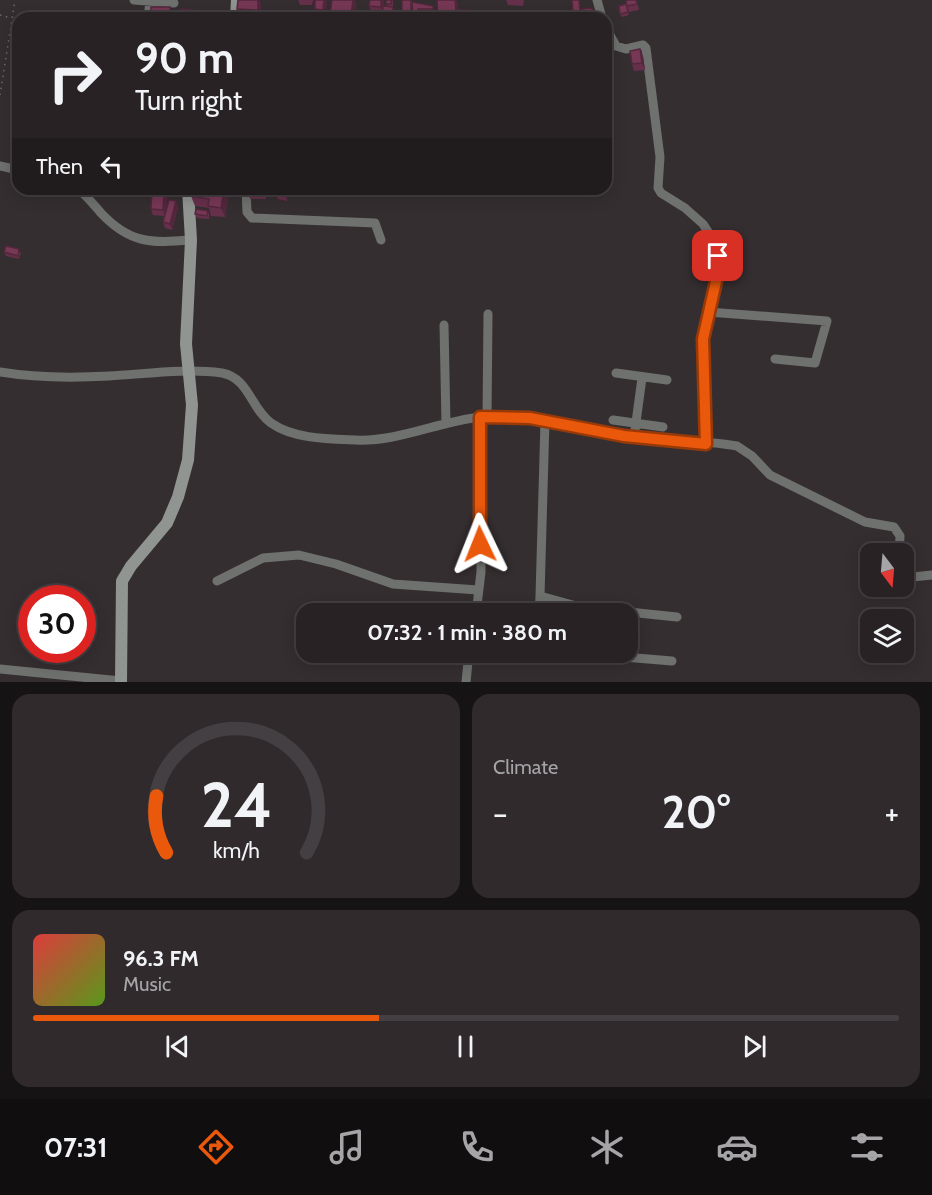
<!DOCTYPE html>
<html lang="en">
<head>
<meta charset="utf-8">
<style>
  :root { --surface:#282225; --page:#302a2d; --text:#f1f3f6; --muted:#a5a4a7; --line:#443f42; --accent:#ea580c }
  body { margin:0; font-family:Cabin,sans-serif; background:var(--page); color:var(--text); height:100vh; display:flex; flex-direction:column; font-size:22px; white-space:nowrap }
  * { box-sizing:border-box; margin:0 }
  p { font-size:20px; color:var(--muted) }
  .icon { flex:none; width:33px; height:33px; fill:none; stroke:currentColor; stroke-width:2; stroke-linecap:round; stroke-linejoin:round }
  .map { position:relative; height:682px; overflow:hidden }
  .drawer { display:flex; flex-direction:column; gap:12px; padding:12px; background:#161314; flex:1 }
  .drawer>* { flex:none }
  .top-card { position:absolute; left:12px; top:12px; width:600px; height:183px; border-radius:18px; box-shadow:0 3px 15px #0003,0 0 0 2px var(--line); background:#282225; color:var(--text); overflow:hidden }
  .needle { width:39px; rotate:164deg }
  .controls { position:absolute; left:860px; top:543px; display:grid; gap:12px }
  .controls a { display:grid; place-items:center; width:54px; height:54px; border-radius:12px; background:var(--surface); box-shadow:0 3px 15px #0003,0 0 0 2px var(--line); font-size:30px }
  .speed { position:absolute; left:18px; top:585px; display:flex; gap:12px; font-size:30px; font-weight:700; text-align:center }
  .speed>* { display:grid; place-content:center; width:78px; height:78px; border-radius:50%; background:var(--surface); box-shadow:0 3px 15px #0003,0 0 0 2px var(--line); line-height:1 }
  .speed .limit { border:9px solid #d22; background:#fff; color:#111 }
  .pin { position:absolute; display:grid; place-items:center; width:51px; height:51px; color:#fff; margin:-26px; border-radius:12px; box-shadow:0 3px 9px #0006 }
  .me { position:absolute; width:66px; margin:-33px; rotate:358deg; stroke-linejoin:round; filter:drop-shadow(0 0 4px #0008) }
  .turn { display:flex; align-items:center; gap:21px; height:126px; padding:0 24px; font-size:27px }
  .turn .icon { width:78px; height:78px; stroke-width:2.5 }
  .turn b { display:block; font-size:42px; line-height:51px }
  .then { display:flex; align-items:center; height:57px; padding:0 24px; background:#0003; gap:12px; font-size:22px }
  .big { font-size:45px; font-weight:800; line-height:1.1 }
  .drawer .widget { flex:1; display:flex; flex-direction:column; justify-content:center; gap:9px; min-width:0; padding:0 21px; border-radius:18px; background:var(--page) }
  .drawer .dial { align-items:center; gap:0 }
  .dial svg { height:156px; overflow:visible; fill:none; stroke:var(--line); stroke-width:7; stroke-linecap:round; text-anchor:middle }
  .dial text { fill:var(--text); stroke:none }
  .song { display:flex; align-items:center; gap:18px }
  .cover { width:72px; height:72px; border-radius:9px; background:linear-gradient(135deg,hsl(0 70% 55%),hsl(90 70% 35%)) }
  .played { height:6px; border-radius:3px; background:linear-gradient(90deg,var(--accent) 40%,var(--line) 40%) }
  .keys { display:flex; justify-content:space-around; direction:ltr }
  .heat { display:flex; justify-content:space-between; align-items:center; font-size:33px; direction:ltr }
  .drawer .tiles { flex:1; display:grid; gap:12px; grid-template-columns:1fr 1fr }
  .widget:last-child { grid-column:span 2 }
  .trip { position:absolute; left:296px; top:603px; width:342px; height:60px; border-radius:18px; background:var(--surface); box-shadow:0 3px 15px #0003,0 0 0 2px var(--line); font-weight:800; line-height:60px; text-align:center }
  .tab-bar { display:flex; height:96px; justify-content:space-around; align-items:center; background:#100e0f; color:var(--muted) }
  .tab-bar .icon { width:42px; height:42px }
  .tab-bar .active { color:var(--accent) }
  .tab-bar b { font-size:27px; color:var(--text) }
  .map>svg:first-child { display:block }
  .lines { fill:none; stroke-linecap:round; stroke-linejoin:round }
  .path { stroke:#6e686b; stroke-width:1.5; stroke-dasharray:1.5 4.5; stroke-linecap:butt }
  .street { stroke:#6e716e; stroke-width:9 }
  .secondary { stroke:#909591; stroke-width:12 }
  .wall { fill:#66304a }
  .shaded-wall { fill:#53273c }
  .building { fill:#773856; stroke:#53273c; stroke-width:1.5 }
  .route-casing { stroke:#983908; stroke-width:15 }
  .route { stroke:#ea580c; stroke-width:10 }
</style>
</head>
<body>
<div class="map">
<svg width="932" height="682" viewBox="0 0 932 682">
  <rect width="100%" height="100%" fill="#352e31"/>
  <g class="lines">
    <path class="path" d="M0 15 11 18
      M0 95 15 0"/>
    <path class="street" d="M134 0 174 3
      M597 0 602 18
      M148 18 150 1
      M606 28 616 46 626 49 643 45 646 48 660 157 658 188 661 193 685 208 703 224 712 238 718 256 717 277 703 339 707 444
      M0 166 18 170
      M78 189C87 196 94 205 101 213 130 244 151 243 191 240
      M246 189 247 212 252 218 375 223 381 240
      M708 312 827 321 815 363 775 359
      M444 325 446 424
      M0 372C36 378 73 378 109 376 146 374 185 368 222 373 249 378 251 409 271 423 294 439 328 439 355 440 398 442 437 422 480 417 529 412 576 429 624 436 661 441 700 439 737 446L752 456 770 475 865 522 894 527 900 536 899 554
      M616 373 667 380
      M487 417 488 314
      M613 420 663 427
      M545 421 540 596 580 607 677 617
      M634 437 642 378
      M903 578 932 575
      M217 581 263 558 299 555 336 564 393 584 478 590
      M476 614 481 572 480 417
      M539 614 540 596
      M525 658C540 659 565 664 576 653L672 661
      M0 669 121 681
      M466 682 469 652"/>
    <path class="secondary" d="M236 18 237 0
      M121 682 122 581 131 566 167 523 178 497 188 460 192 405 186 344 191 240 188 189"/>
  </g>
  <path class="wall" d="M298 0H313L312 5H300Z
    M315 0H326V16H317L315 9Z
    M332 0H354L356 4 354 18H331L330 15Z
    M384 0V6H387L386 4 393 0V7L396 13 395 18H382V14L372 13 369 6Z
    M411 0 412 3 434 9 435 18H403L402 15Z
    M456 0 458 5V10L470 16 471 18H438V16Z
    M506 0H524L523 6 508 5Z
    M626 0H637L639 10 629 12 627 8 629 15 622 17 620 14 626 4Z
    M261 3 260 17 240 15 237 9Z
    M194 13 193 18H181L180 16Z
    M643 56 645 70 634 71 632 64Z
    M135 189H148V193L136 192Z
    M152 189H170L169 194H166L167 196 166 211 178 208 172 230 165 228 163 222 164 216 153 215 151 209Z
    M224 189H229H228L229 192 225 217 211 216 209 208 195 206 191 196Z
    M248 189H265L266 199H250L248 192Z
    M289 189 287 201 278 199 276 193Z
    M208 211 209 214V219L197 218 195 214Z
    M4 252H21L19 259 6 256Z"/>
  <path class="shaded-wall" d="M258 0H260L261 3 260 17 258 10Z
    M324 0H326L327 1 326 16 323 10Z
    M353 0H354L356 4 354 18H351Z
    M381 0H384L383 14 381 7Z
    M456 0 458 5V17L456 10Z
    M433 6 434 9 435 18H432Z
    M393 7 396 13 395 18H393Z
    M640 49 643 56 645 70 642 63Z
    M224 189H228L229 192 225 217 221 208Z
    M286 189H289L287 201 285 194Z
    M164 190 167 196 165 216 163 210Z
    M176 201 178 208 172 230 170 224Z"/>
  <path class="building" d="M238 0H258V10L237 9Z
    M315 0H324L323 10 315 9Z
    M332 0H353L351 17 330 15Z
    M370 0H381V7L369 6Z
    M386 0H391V4H386Z
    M402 0H411V15H402Z
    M437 0H455L456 10H468V18H457V16H438Z
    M572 0H579L580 11 573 12Z
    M626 0H636L637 4 627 6Z
    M412 2 433 6V12L432 9H418V16H413Z
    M626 4 628 12 620 14 619 6Z
    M383 6 393 7V18H382Z
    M151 7H170V18H151Z
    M592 8 593 18H583L582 9Z
    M181 9 193 10 192 17 180 16Z
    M418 9H432V18H418Z
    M581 11 582 18H557Z
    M640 49 642 63 632 64 630 51Z
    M152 189 164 190 163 210 151 209Z
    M193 189H224L221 208 208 206 209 199 191 196Z
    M248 189H263V192H248Z
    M276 189H286L285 194 276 193Z
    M169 200 176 201 170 224 163 222Z
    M196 209 208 211 207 216 195 214Z
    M6 246 19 249 18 256 4 252Z"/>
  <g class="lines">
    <g class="route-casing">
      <path id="route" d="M480 544V417L530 418 624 436 706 444 703 339 717 277 718 256"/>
    </g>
    <use href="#route" class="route"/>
  </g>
</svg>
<div class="controls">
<a><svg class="needle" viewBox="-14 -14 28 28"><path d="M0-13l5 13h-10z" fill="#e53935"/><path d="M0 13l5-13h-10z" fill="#a5a4a7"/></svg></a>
<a><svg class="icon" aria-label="layers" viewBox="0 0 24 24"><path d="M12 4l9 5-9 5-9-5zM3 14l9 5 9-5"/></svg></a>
</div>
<div class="speed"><div class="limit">30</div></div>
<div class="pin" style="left:718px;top:256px;background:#d93025"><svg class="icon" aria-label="arrive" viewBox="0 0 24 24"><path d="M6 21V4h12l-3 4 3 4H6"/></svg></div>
<svg class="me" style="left:480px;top:544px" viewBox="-20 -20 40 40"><path d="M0-17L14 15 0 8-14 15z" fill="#ea580c" stroke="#fff" stroke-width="4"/></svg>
<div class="trip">07:32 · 1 min · 380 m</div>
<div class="top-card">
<div class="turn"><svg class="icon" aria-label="right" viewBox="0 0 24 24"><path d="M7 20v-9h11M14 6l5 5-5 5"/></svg><div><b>90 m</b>Turn right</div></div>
<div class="then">Then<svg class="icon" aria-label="left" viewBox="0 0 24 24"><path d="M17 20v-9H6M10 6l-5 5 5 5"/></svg></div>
</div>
</div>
<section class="drawer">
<div class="tiles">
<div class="widget dial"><svg viewBox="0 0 100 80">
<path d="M14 69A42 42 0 1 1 86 69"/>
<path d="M14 69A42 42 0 0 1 9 40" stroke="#ea580c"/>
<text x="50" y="56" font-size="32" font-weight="700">24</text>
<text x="50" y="72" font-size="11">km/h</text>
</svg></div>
<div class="widget"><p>Climate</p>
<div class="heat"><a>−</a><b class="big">20°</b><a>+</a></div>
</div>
<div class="widget">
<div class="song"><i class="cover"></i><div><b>96.3 FM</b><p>Music</p></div></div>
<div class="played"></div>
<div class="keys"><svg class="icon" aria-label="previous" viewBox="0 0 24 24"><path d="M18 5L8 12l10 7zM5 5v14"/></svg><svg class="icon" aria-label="pause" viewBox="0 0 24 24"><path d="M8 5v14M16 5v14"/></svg><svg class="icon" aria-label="next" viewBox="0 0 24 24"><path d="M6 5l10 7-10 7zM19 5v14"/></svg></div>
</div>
</div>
</section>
<nav class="tab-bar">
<b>07:31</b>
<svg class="icon active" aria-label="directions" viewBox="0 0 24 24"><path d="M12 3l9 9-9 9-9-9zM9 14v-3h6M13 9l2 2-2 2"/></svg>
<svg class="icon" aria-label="music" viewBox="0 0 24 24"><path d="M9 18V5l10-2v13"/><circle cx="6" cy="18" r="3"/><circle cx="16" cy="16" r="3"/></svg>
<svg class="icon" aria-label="phone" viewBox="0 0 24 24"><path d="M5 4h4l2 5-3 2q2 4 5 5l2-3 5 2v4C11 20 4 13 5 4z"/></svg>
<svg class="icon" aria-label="climate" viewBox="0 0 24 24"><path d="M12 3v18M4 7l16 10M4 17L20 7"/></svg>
<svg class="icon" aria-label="car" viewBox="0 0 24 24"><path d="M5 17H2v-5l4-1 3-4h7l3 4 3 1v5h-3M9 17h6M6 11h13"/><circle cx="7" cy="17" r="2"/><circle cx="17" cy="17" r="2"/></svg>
<svg class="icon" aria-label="filters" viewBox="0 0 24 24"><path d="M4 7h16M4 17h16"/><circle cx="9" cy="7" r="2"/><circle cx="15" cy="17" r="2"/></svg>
</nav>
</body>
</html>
